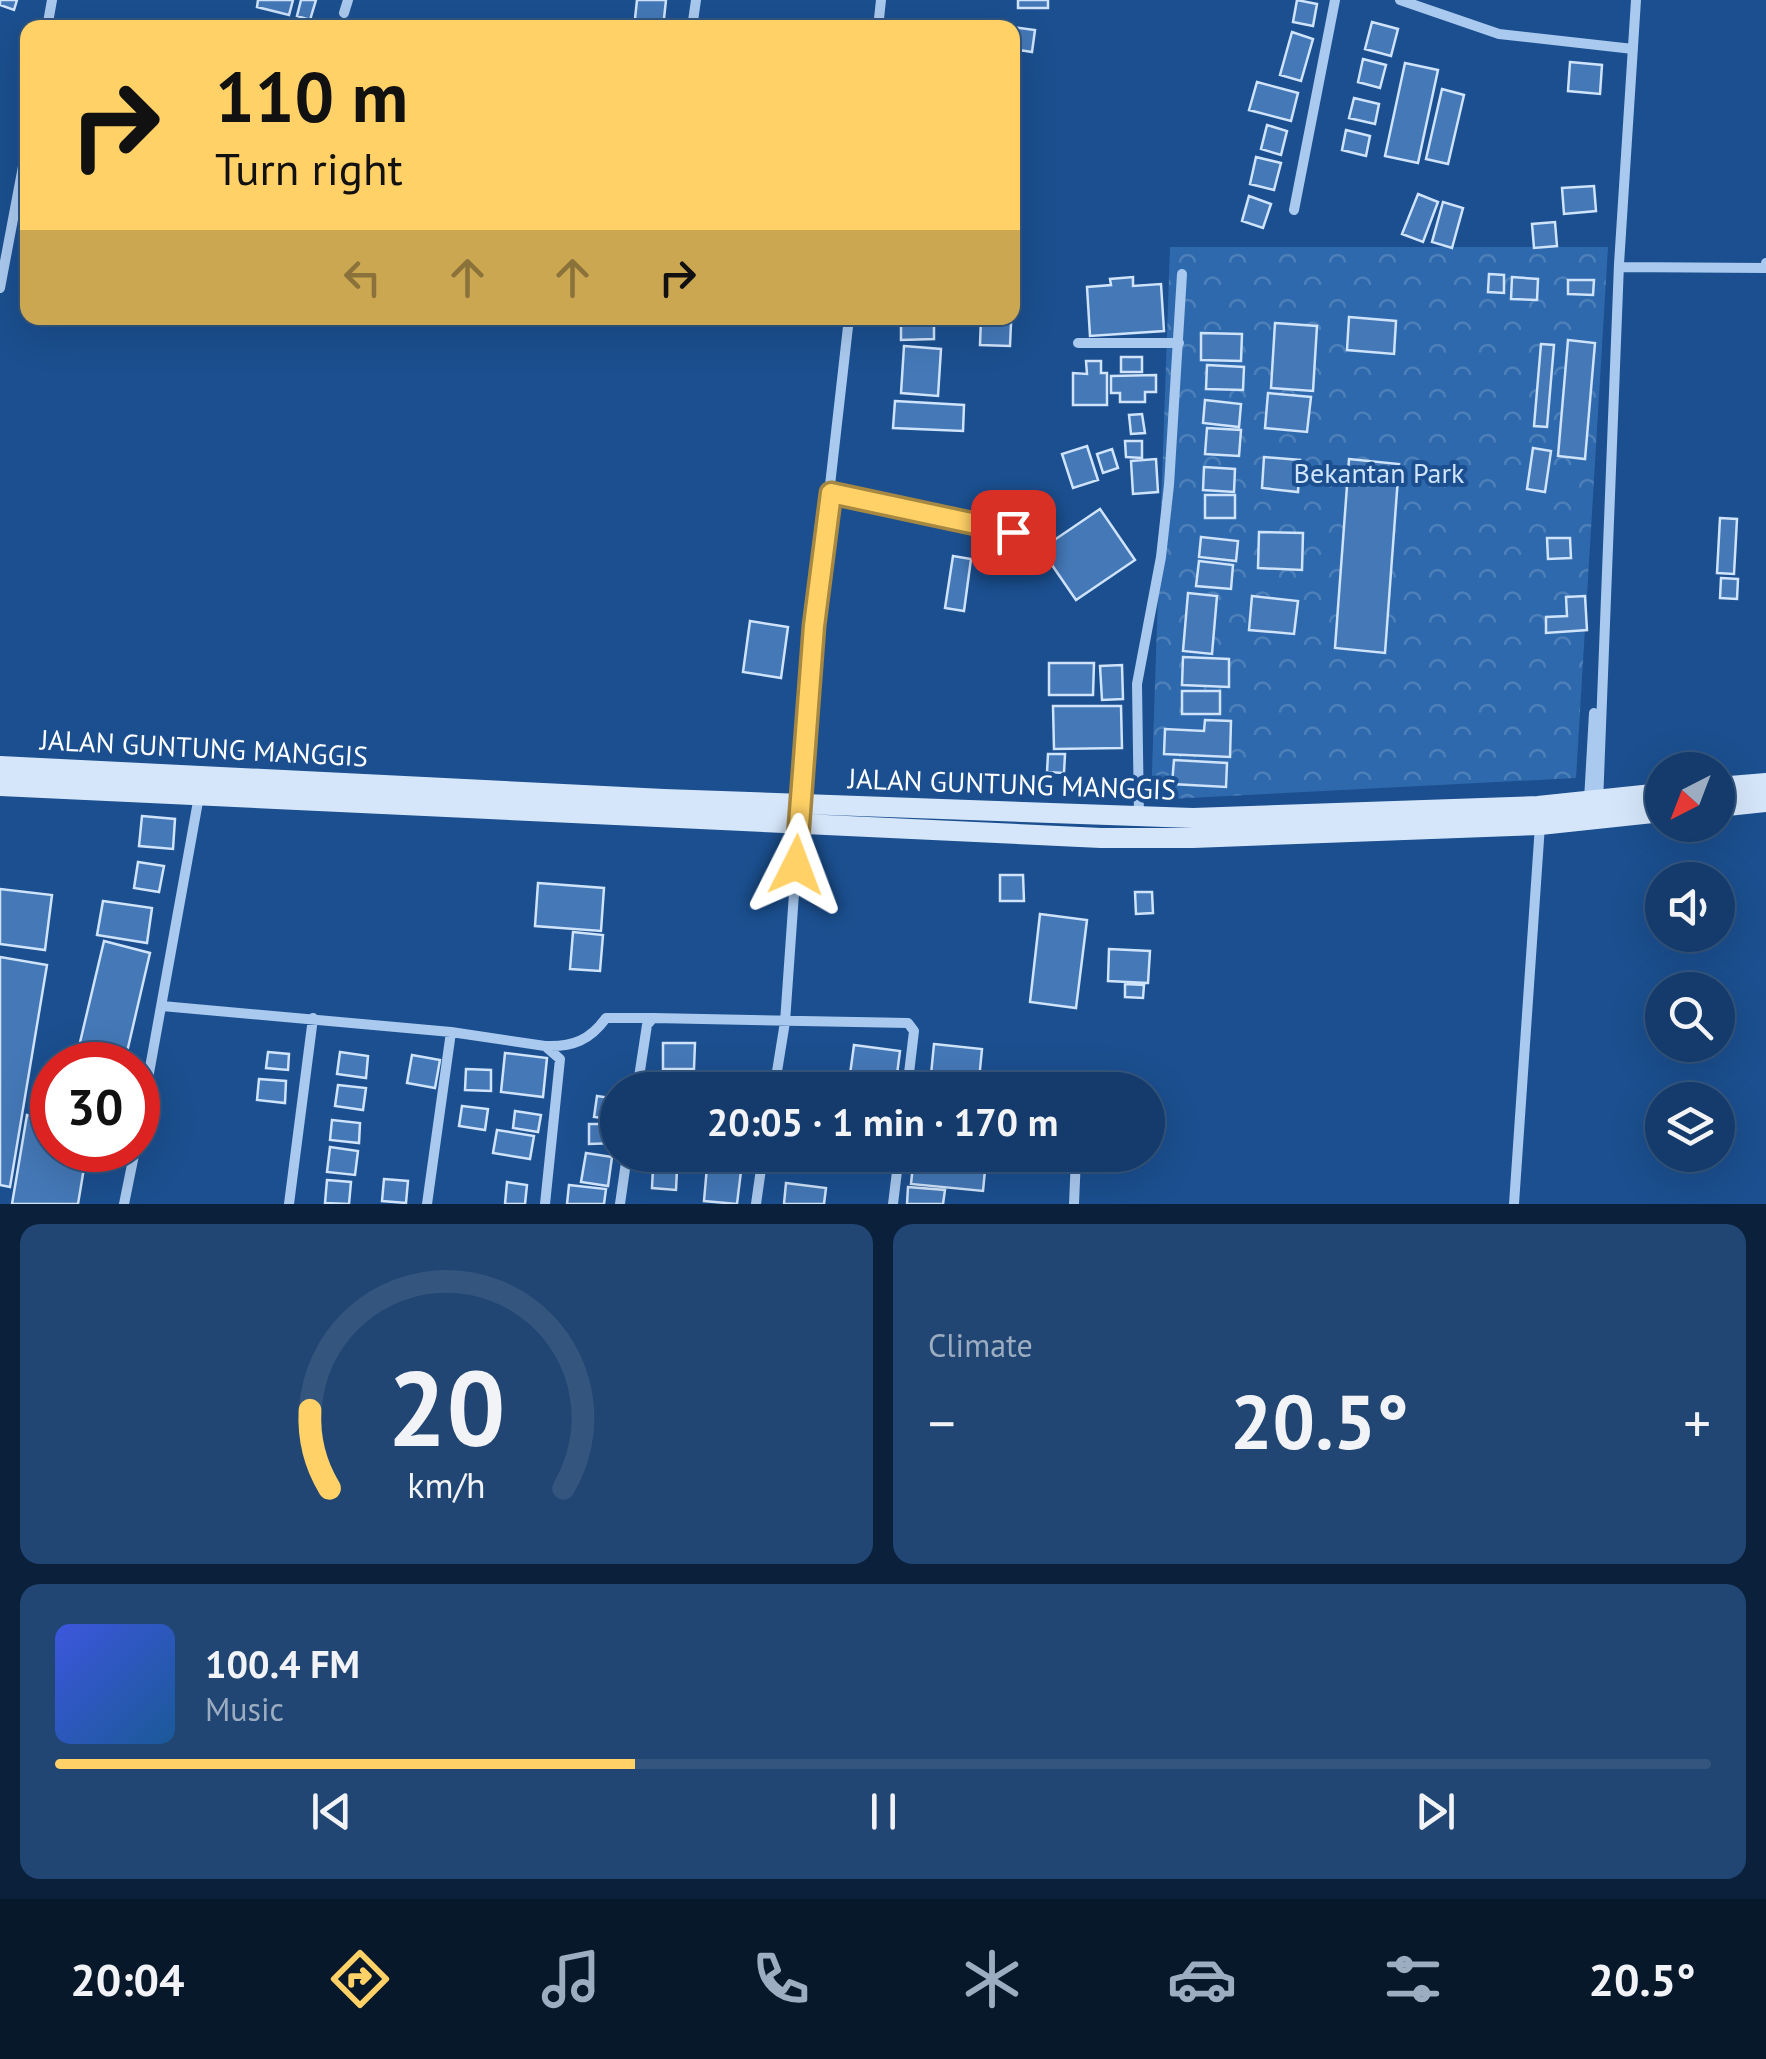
<!DOCTYPE html>
<html lang="en">
<head>
<meta charset="utf-8">
<style>
  :root { --surface:#143b6b; --page:#214673; --text:#f1f3f6; --muted:#9dadc1; --line:#33557e; --accent:#ffd166 }
  body { margin:0; font-family:"PT Sans",sans-serif; background:var(--page); color:var(--text); height:100vh; display:flex; flex-direction:column; font-size:38px; white-space:nowrap }
  * { box-sizing:border-box; margin:0 }
  p { font-size:32px; color:var(--muted) }
  .icon { flex:none; width:55px; height:55px; fill:none; stroke:currentColor; stroke-width:2; stroke-linecap:round; stroke-linejoin:round }
  .map { position:relative; height:1204px; overflow:hidden }
  .panel { display:flex; flex-direction:column; gap:20px; padding:20px; background:#0b203b; flex:1 }
  .panel>* { flex:none }
  .top-card { position:absolute; left:20px; top:20px; width:1000px; height:305px; border-radius:20px; box-shadow:0 10px 40px #0002,0 0 0 2px var(--line); background:#ffd166; color:#111; overflow:hidden }
  .needle { width:65px; rotate:222deg }
  .controls { position:absolute; left:1645px; top:752px; display:grid; gap:20px }
  .controls a { display:grid; place-items:center; width:90px; height:90px; border-radius:50%; background:var(--surface); box-shadow:0 10px 40px #0002,0 0 0 2px var(--line); font-size:50px }
  .speed { position:absolute; left:30px; top:1042px; display:flex; gap:20px; font-size:50px; font-weight:700; text-align:center }
  .speed>* { display:grid; place-content:center; width:130px; height:130px; border-radius:50%; background:var(--surface); box-shadow:0 10px 40px #0002,0 0 0 2px var(--line); line-height:1 }
  .speed .limit { border:15px solid #d22; background:#fff; color:#111 }
  .pin { position:absolute; display:grid; place-items:center; width:85px; height:85px; color:#fff; margin:-42px; border-radius:20px; box-shadow:0 5px 15px #0006 }
  .me { position:absolute; width:110px; margin:-55px; rotate:3deg; stroke-linejoin:round; filter:drop-shadow(0 0 8px #0008) }
  .turn { display:flex; align-items:center; gap:35px; height:210px; padding:0 30px; font-size:45px }
  .turn .icon { width:130px; height:130px; stroke-width:2.5 }
  .turn b { display:block; font-size:70px; line-height:85px }
  .lanes { display:flex; align-items:center; height:95px; padding:0 30px; background:#0003; justify-content:center; gap:50px; direction:ltr }
  .lanes .off { opacity:.35 }
  .big { font-size:75px; font-weight:700; line-height:1.1 }
  .panel .card { flex:1; display:flex; flex-direction:column; justify-content:center; gap:15px; min-width:0; padding:0 35px; border-radius:20px; background:var(--page) }
  .panel .dial { align-items:center; gap:0 }
  .dial svg { height:260px; overflow:visible; fill:none; stroke:var(--line); stroke-width:7; stroke-linecap:round; text-anchor:middle }
  .dial text { fill:var(--text); stroke:none }
  .song { display:flex; align-items:center; gap:30px }
  .cover { width:120px; height:120px; border-radius:15px; background:linear-gradient(135deg,hsl(230 70% 55%),hsl(210 70% 35%)) }
  .played { height:10px; border-radius:5px; background:linear-gradient(90deg,var(--accent) 35%,var(--line) 35%) }
  .keys { display:flex; justify-content:space-around; direction:ltr }
  .heat { display:flex; justify-content:space-between; align-items:center; font-size:55px; direction:ltr }
  .panel .tiles { flex:1; display:grid; gap:20px; grid-template-columns:1fr 1fr }
  .card:last-child { grid-column:span 2 }
  .trip { position:absolute; left:600px; top:1072px; width:565px; height:100px; border-radius:50px; background:var(--surface); box-shadow:0 10px 40px #0002,0 0 0 2px var(--line); font-weight:700; line-height:100px; text-align:center }
  .menu { display:flex; height:160px; justify-content:space-around; align-items:center; background:#08182b; color:var(--muted) }
  .menu .icon { width:70px; height:70px }
  .menu .current { color:var(--accent) }
  .menu b { font-size:45px; color:var(--text) }
  .map>svg:first-child { display:block }
  .forest { fill:url(#forest-crowns) }
  .building { fill:#4478b7; stroke:#cfe3fa; stroke-width:2.5 }
  .lines { fill:none; stroke-linecap:round; stroke-linejoin:round }
  .lane { stroke:#a9c9ee; stroke-width:8 }
  .street { stroke:#a9c9ee; stroke-width:10 }
  .secondary { stroke:#d6e6fa; stroke-width:20 }
  .route-casing { stroke:#a68842; stroke-width:25 }
  .route { stroke:#ffd166; stroke-width:18 }
  .labels { text-anchor:middle; stroke-width:8; stroke-linejoin:round; paint-order:stroke }
  .park-label { font-size:28px; fill:#cfe3fa; stroke:#1b4f8f }
  .street-label { font-size:28px; fill:#fff; stroke:#1b4f8f }
</style>
</head>
<body>
<div class="map">
<svg width="1766" height="1204" viewBox="0 0 1766 1204">
  <defs>
    <pattern id="forest-crowns" width="20" height="18" patternUnits="userSpaceOnUse" patternTransform="scale(2.5)"><rect width="20" height="18" fill="#2e69ad"/><path d="M2 6a3 3 0 1 1 6 0M12 15a3 3 0 1 1 6 0" fill="none" stroke="#4d80b9"/></pattern>
  </defs>
  <rect width="100%" height="100%" fill="#1b4f8f"/>
  <path class="forest" d="M1170 247H1608L1576 778 1151 800Z"/>
  <path class="building" d="M0 0H17L14 10 0 5Z
    M258 0H293L289 15 257 7Z
    M301 0H316L310 20 297 16Z
    M637 0H666L663 28H634Z
    M1018 0H1048V8H1018Z
    M1297 0 1317 4 1313 26 1293 22Z
    M1372 22 1398 29 1391 56 1365 49Z
    M1013 27 1035 30 1032 52 1012 49Z
    M1292 32 1313 39 1301 81 1280 75Z
    M1363 59 1386 65 1380 88 1358 82Z
    M1570 62 1602 65 1600 94 1568 91Z
    M1405 63 1438 70 1418 163 1385 156Z
    M1257 82 1298 93 1291 121 1249 110Z
    M1442 89 1464 95 1448 164 1426 159Z
    M1354 98 1379 104 1375 124 1349 118Z
    M1267 125 1287 131 1281 155 1261 149Z
    M1346 130 1370 136 1366 156 1342 150Z
    M1256 157 1281 163 1274 190 1250 184Z
    M1594 186 1596 211 1564 214 1562 188Z
    M1418 194 1438 202 1423 242 1402 234Z
    M1249 196 1271 204 1263 228 1242 221Z
    M1443 202 1463 208 1452 248 1432 242Z
    M1555 222 1557 246 1534 248 1532 224Z
    M1489 274 1504 275V293L1488 292Z
    M1133 277V286L1161 284 1164 331 1090 336 1087 287 1111 285 1110 279Z
    M1512 277 1538 279 1537 300 1511 299Z
    M1568 280H1594L1593 295 1568 294Z
    M1349 317 1396 321 1394 354 1347 350Z
    M904 318H945V320L904 321Z
    M981 318H1001L1000 323H1011L1010 346 980 345Z
    M1275 323 1317 326 1313 391 1271 388Z
    M901 324H934V339L901 340Z
    M1201 333 1242 334 1241 361 1201 360Z
    M1568 340 1595 343 1585 459 1558 456Z
    M1541 344 1554 345 1547 427 1534 426Z
    M904 346 941 349 938 396 901 393Z
    M1121 357H1142V372H1121Z
    M1086 361H1101V373H1107V405H1073V373L1087 374Z
    M1207 365 1244 367 1243 390 1206 389Z
    M1156 375V392H1145V402H1120V393H1111V376Z
    M1268 393 1311 397 1307 432 1265 428Z
    M1205 400 1241 404 1239 427 1203 423Z
    M895 401 964 405 963 431 893 428Z
    M1142 414 1145 433 1131 434 1129 415Z
    M1207 428 1241 430 1239 456 1205 454Z
    M1125 441H1142V458L1126 457Z
    M1087 446 1098 480 1073 488 1062 454Z
    M1533 448 1551 451 1545 492 1527 489Z
    M1112 449 1118 468 1103 473 1097 454Z
    M1264 457 1300 460 1298 492 1262 488Z
    M1156 459 1158 492 1133 494 1131 461Z
    M1349 459 1399 464 1385 653 1335 648Z
    M1204 467 1235 469 1234 492 1203 490Z
    M1205 495H1235V518H1205Z
    M1100 509 1135 560 1076 600 1041 549Z
    M1720 518 1737 519 1734 574 1717 573Z
    M1259 532 1303 533 1302 570 1258 568Z
    M1201 537 1238 541 1236 561 1199 557Z
    M1547 538H1570L1571 558 1548 559Z
    M953 556 971 559 964 611 945 608Z
    M1199 561 1233 565 1231 589 1196 586Z
    M1721 578 1738 579 1737 599 1720 598Z
    M1188 593 1217 596 1212 654 1183 651Z
    M1252 596 1298 601 1294 634 1249 630Z
    M1585 596 1587 630 1546 633V617L1567 616 1566 597Z
    M750 621 788 627 781 678 743 672Z
    M1183 657 1229 659V687L1182 685Z
    M1049 663H1094L1093 695H1049Z
    M1122 665 1123 699 1102 700 1100 666Z
    M1182 691H1220V714H1182Z
    M1053 706H1121L1122 748 1054 749Z
    M1205 720 1231 721 1230 757 1164 754 1165 729 1204 731Z
    M1048 754H1065L1064 773 1047 772Z
    M1174 760 1227 763 1226 787 1172 784Z
    M142 816 175 819 173 849 139 846Z
    M138 862 164 866 159 892 134 888Z
    M1000 875H1023L1024 901H1000Z
    M538 883 604 888 601 931 535 926Z
    M0 889 52 895 45 950 0 944Z
    M1135 892H1152L1153 913 1136 914Z
    M103 901 152 908 147 943 97 935Z
    M1040 914 1087 920 1076 1008 1030 1002Z
    M573 932 603 935 600 971 570 969Z
    M104 941 150 953 124 1065 77 1055Z
    M1109 949 1150 951 1148 983 1108 981Z
    M0 957 47 965 10 1187 0 1185Z
    M1125 984 1144 985 1143 998 1125 997Z
    M663 1043H695L694 1069H663Z
    M934 1044 982 1049 978 1090 930 1085Z
    M854 1045 900 1051 895 1090 848 1089Z
    M268 1052 289 1054 288 1070 266 1068Z
    M340 1052 368 1056 366 1078 337 1074Z
    M505 1053 547 1058 543 1097 501 1092Z
    M412 1055 440 1060 435 1088 407 1083Z
    M466 1069 491 1070V1091L465 1090Z
    M259 1079 286 1081 285 1103 257 1100Z
    M696 1080 715 1081V1090H696Z
    M668 1081 692 1082 691 1090H667Z
    M728 1084 753 1086V1090H727Z
    M799 1084 836 1088 835 1090H799Z
    M338 1085 366 1088 363 1110 335 1106Z
    M597 1096 618 1099V1120L594 1117Z
    M462 1106 488 1109 485 1130 459 1126Z
    M515 1111 541 1115 538 1132 513 1128Z
    M27 1115 52 1119V1150H87L78 1204H12Z
    M332 1120 360 1123 359 1143 330 1140Z
    M589 1124H616L617 1143 589 1144Z
    M497 1130 534 1136 530 1159 493 1153Z
    M330 1147 358 1151 355 1175 327 1172Z
    M586 1153 612 1157 608 1186 581 1182Z
    M660 1155H696V1164L660 1163Z
    M708 1155H743L737 1204 704 1201Z
    M788 1155H821L820 1170 787 1167Z
    M914 1155 986 1160 983 1191 911 1184Z
    M653 1168 677 1169 676 1190 652 1188Z
    M384 1179 408 1181 406 1203 382 1201Z
    M327 1180 351 1182 349 1204 325 1203Z
    M507 1182 527 1185 525 1204H505Z
    M786 1183 826 1188 824 1204H784Z
    M569 1185 606 1189 604 1204H567Z
    M908 1187 945 1190 943 1204H907Z"/>
  <g class="lines">
    <path class="lane" d="M831 493 1013 532"/>
    <path class="street" d="M1400 0 1499 34 1633 49
      M344 13 348 0
      M47 28 52 0
      M692 28 696 0
      M878 28 881 0
      M1294 210 1335 0
      M1619 267 1766 268V263
      M0 288 28 140
      M1078 343H1179
      M1589 800 1594 713
      M1598 803 1619 264 1636 0
      M799 805 814 626 849 318
      M1139 817 1137 684 1161 557 1169 485 1182 274
      M162 1006 451 1032 545 1046 560 1059 545 1204
      M546 1046C573 1047 590 1040 606 1018H653
      M637 1090 647 1025 653 1018 908 1023 914 1031 907 1090
      M774 1090 785 1022 799 822
      M138 1134 199 796
      M124 1204 135 1150
      M289 1204 313 1018
      M427 1204 451 1032
      M620 1204 627 1155
      M756 1204 763 1155
      M893 1204 899 1155
      M1074 1204 1076 1157
      M1514 1204 1540 825"/>
    <path class="secondary" d="M0 766 664 799 1193 818 1538 806 1662 793
      M0 786 1101 838H1193L1540 825 1662 812
      M1718 787 1766 783
      M1718 807 1766 802"/>
  </g>
  <g class="lines">
    <g class="route-casing">
      <path id="route" d="M796 865 814 626 831 493 1013 532"/>
    </g>
    <use href="#route" class="route"/>
  </g>
  <g class="labels">
    <g class="park-label">
      <text x="1379" y="483">Bekantan Park</text>
    </g>
    <g class="street-label">
      <text transform="translate(204 748) rotate(3)" y="10">JALAN GUNTUNG MANGGIS</text>
      <text transform="translate(1012 784) rotate(2)" y="10">JALAN GUNTUNG MANGGIS</text>
    </g>
  </g>
</svg>
<div class="controls">
<a><svg class="needle" viewBox="-14 -14 28 28"><path d="M0-13l5 13h-10z" fill="#e53935"/><path d="M0 13l5-13h-10z" fill="#9dadc1"/></svg></a>
<a><svg class="icon" aria-label="sound" viewBox="0 0 24 24"><path d="M4 9h4l5-4v14l-5-4H4zM17 9q2 3 0 6"/></svg></a>
<a><svg class="icon" aria-label="search" viewBox="0 0 24 24"><circle cx="10" cy="10" r="6"/><path d="M15 15l6 6"/></svg></a>
<a><svg class="icon" aria-label="layers" viewBox="0 0 24 24"><path d="M12 4l9 5-9 5-9-5zM3 14l9 5 9-5"/></svg></a>
</div>
<div class="speed"><div class="limit">30</div></div>
<div class="pin" style="left:1013px;top:532px;background:#d93025"><svg class="icon" aria-label="arrive" viewBox="0 0 24 24"><path d="M6 21V4h12l-3 4 3 4H6"/></svg></div>
<svg class="me" style="left:796px;top:865px" viewBox="-20 -20 40 40"><path d="M0-17L14 15 0 8-14 15z" fill="#ffd166" stroke="#fff" stroke-width="4"/></svg>
<div class="trip">20:05 · 1 min · 170 m</div>
<div class="top-card">
<div class="turn"><svg class="icon" aria-label="right" viewBox="0 0 24 24"><path d="M7 20v-9h11M14 6l5 5-5 5"/></svg><div><b>110 m</b>Turn right</div></div>
<div class="lanes"><svg class="icon off" aria-label="left" viewBox="0 0 24 24"><path d="M17 20v-9H6M10 6l-5 5 5 5"/></svg><svg class="icon off" aria-label="ahead" viewBox="0 0 24 24"><path d="M12 20V5M6 11l6-6 6 6"/></svg><svg class="icon off" aria-label="ahead" viewBox="0 0 24 24"><path d="M12 20V5M6 11l6-6 6 6"/></svg><svg class="icon" aria-label="right" viewBox="0 0 24 24"><path d="M7 20v-9h11M14 6l5 5-5 5"/></svg></div>
</div>
</div>
<section class="panel">
<div class="tiles">
<div class="card dial"><svg viewBox="0 0 100 80">
<path d="M14 69A42 42 0 1 1 86 69"/>
<path d="M14 69A42 42 0 0 1 8 45" stroke="#ffd166"/>
<text x="50" y="56" font-size="32" font-weight="700">20</text>
<text x="50" y="72" font-size="11">km/h</text>
</svg></div>
<div class="card"><p>Climate</p>
<div class="heat"><a>−</a><b class="big">20.5°</b><a>+</a></div>
</div>
<div class="card">
<div class="song"><i class="cover"></i><div><b>100.4 FM</b><p>Music</p></div></div>
<div class="played"></div>
<div class="keys"><svg class="icon" aria-label="previous" viewBox="0 0 24 24"><path d="M18 5L8 12l10 7zM5 5v14"/></svg><svg class="icon" aria-label="pause" viewBox="0 0 24 24"><path d="M8 5v14M16 5v14"/></svg><svg class="icon" aria-label="next" viewBox="0 0 24 24"><path d="M6 5l10 7-10 7zM19 5v14"/></svg></div>
</div>
</div>
</section>
<nav class="menu">
<b>20:04</b>
<svg class="icon current" aria-label="directions" viewBox="0 0 24 24"><path d="M12 3l9 9-9 9-9-9zM9 14v-3h6M13 9l2 2-2 2"/></svg>
<svg class="icon" aria-label="music" viewBox="0 0 24 24"><path d="M9 18V5l10-2v13"/><circle cx="6" cy="18" r="3"/><circle cx="16" cy="16" r="3"/></svg>
<svg class="icon" aria-label="phone" viewBox="0 0 24 24"><path d="M5 4h4l2 5-3 2q2 4 5 5l2-3 5 2v4C11 20 4 13 5 4z"/></svg>
<svg class="icon" aria-label="climate" viewBox="0 0 24 24"><path d="M12 3v18M4 7l16 10M4 17L20 7"/></svg>
<svg class="icon" aria-label="car" viewBox="0 0 24 24"><path d="M5 17H2v-5l4-1 3-4h7l3 4 3 1v5h-3M9 17h6M6 11h13"/><circle cx="7" cy="17" r="2"/><circle cx="17" cy="17" r="2"/></svg>
<svg class="icon" aria-label="filters" viewBox="0 0 24 24"><path d="M4 7h16M4 17h16"/><circle cx="9" cy="7" r="2"/><circle cx="15" cy="17" r="2"/></svg>
<b>20.5°</b>
</nav>
</body>
</html>
